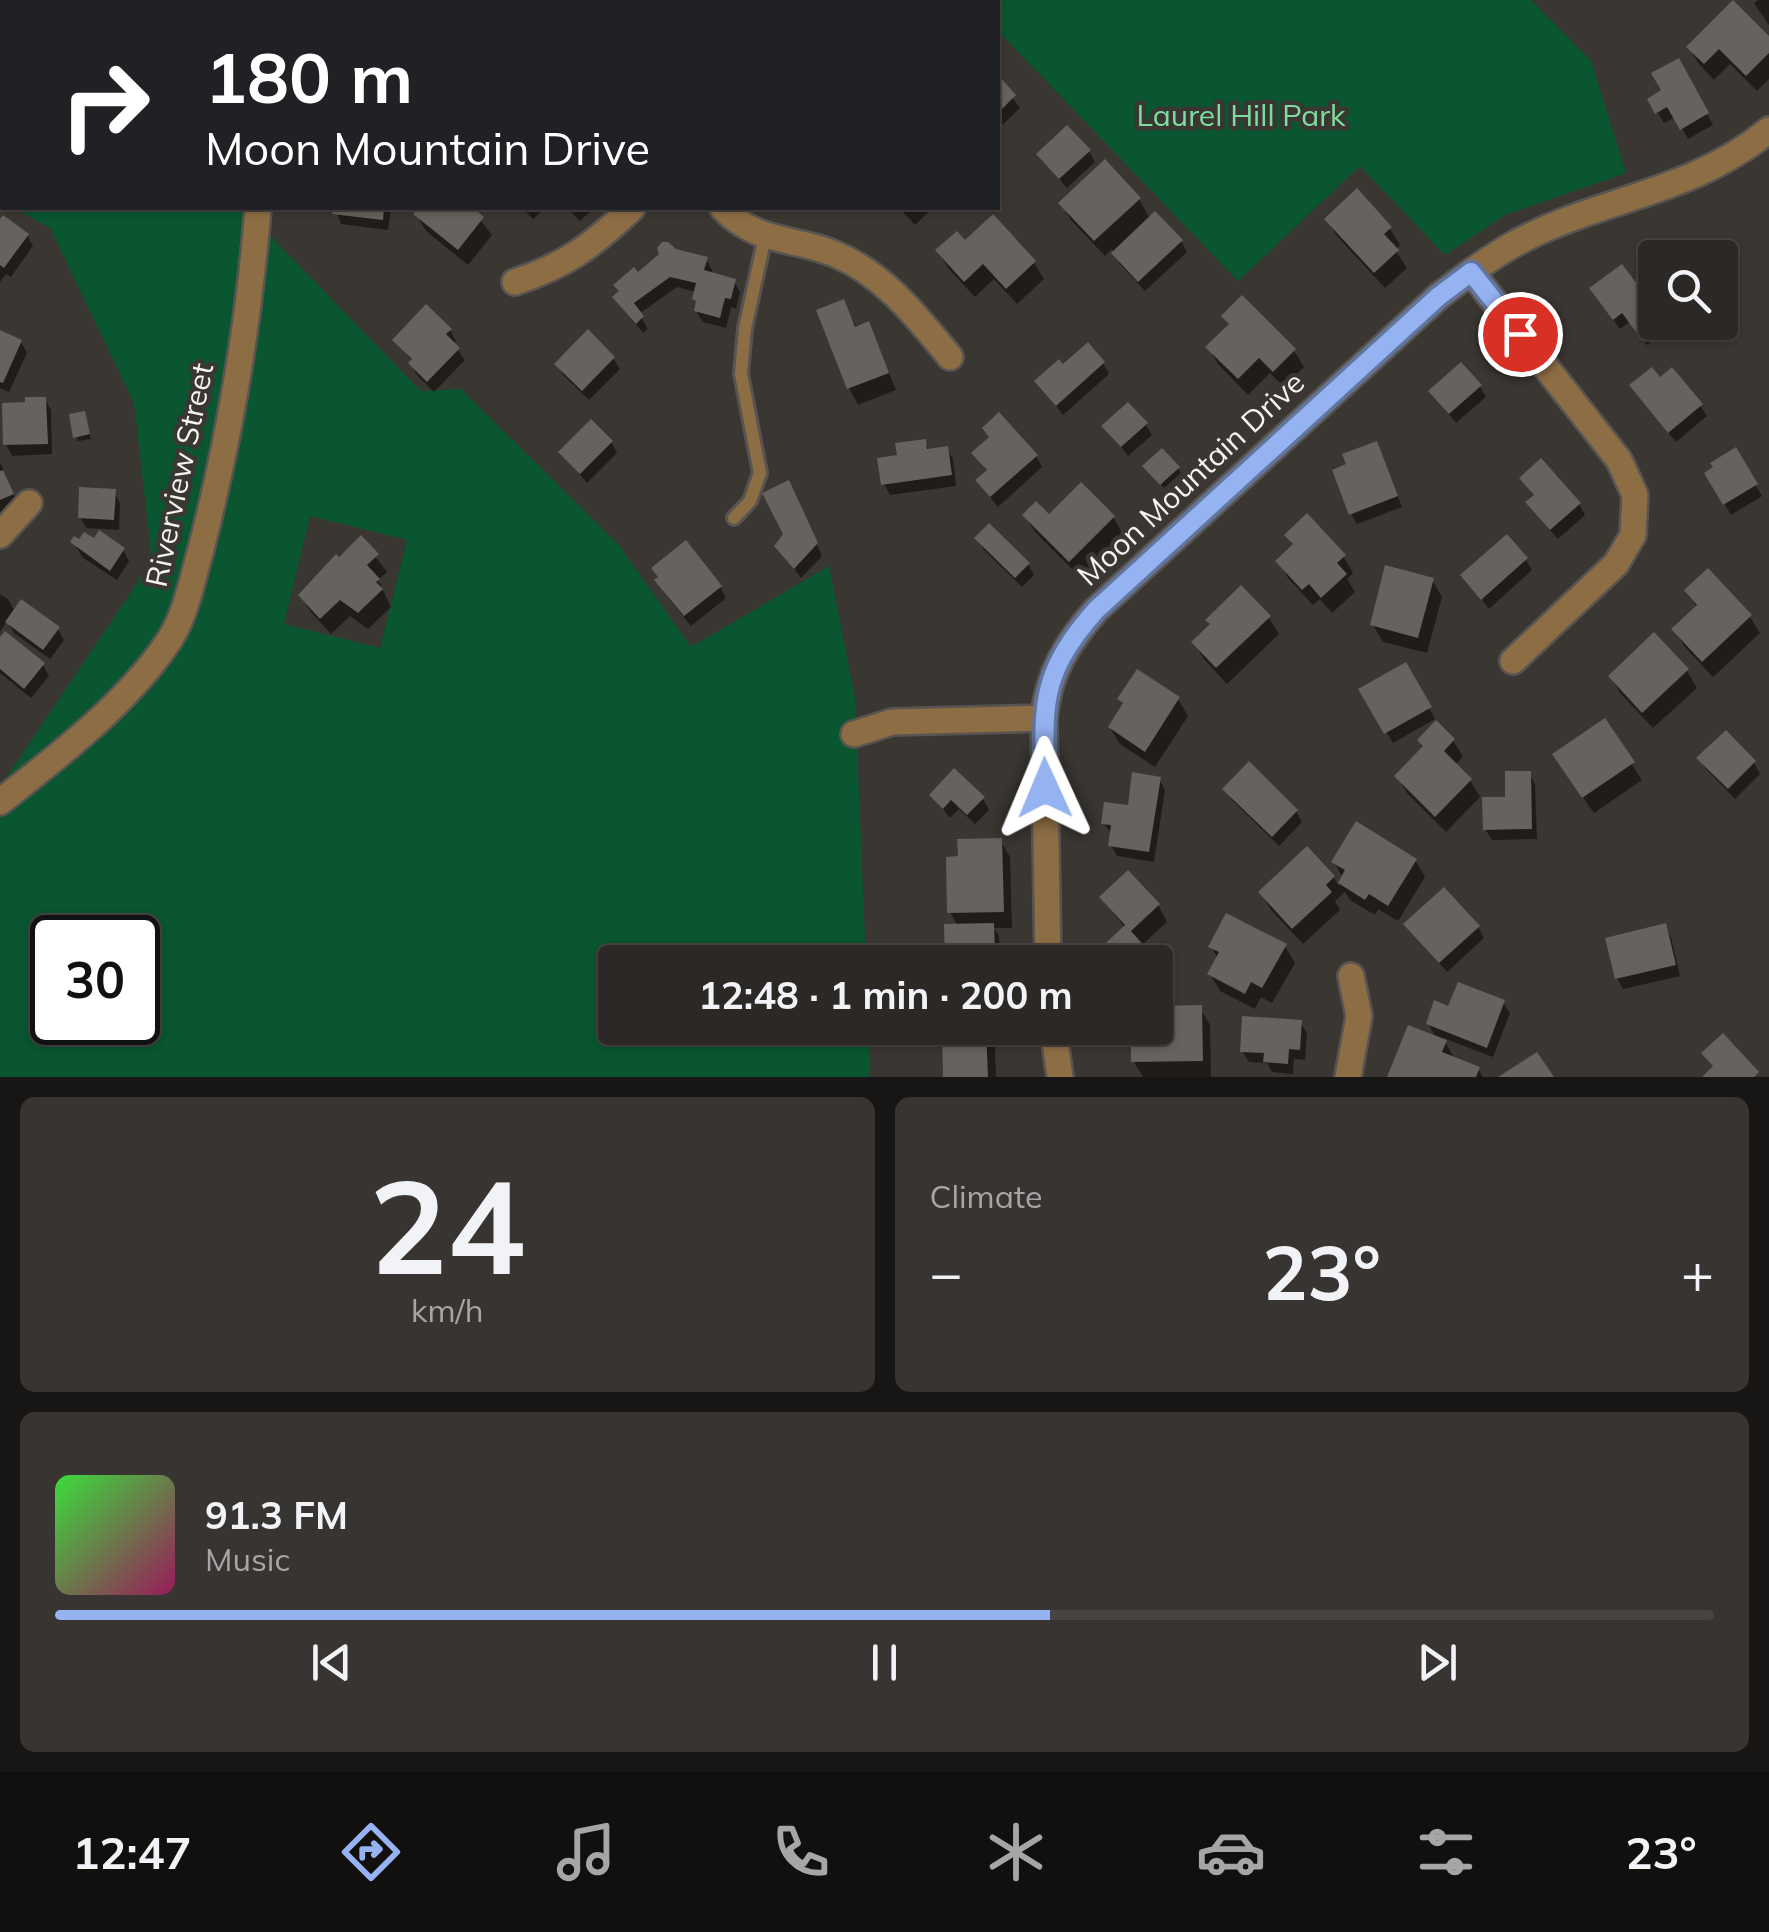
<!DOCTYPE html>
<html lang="en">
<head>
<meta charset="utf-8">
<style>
  :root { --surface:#2c2826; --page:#383432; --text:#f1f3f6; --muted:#a6a6a7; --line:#484443; --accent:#95b2f1 }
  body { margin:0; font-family:Mulish,sans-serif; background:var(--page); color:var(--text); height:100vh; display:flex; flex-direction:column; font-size:38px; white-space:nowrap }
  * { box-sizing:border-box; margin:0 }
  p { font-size:32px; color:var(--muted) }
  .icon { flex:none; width:55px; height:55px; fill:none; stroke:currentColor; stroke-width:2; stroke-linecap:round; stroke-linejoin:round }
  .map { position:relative; height:1077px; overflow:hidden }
  .side { display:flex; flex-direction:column; gap:20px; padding:20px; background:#181615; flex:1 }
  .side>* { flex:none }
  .banner { position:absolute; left:0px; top:0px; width:1000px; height:210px; box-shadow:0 2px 8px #0004,0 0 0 2px var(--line); background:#202124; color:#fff; overflow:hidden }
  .controls { position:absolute; left:1638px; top:240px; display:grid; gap:20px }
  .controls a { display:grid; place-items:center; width:100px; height:100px; border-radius:10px; background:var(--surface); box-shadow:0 2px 8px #0004,0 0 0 2px var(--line); font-size:50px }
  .speed { position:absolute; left:30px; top:915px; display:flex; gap:20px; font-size:50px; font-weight:700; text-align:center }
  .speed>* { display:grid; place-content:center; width:130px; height:130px; border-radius:50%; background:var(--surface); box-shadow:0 2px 8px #0004,0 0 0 2px var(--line); line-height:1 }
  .speed .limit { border:5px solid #111; border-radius:15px; background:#fff; color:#111 }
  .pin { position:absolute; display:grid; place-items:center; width:85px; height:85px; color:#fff; margin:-42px; border:5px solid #fff; border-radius:50%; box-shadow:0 2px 10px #0007 }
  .me { position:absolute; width:110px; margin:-55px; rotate:359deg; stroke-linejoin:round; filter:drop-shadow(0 0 8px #0008) }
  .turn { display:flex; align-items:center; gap:35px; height:210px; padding:0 40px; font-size:45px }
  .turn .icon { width:130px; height:130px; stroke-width:2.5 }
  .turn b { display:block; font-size:70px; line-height:85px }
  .big { font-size:75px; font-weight:700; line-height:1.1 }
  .side .card { flex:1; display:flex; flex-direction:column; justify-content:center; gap:15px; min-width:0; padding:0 35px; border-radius:15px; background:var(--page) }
  .side .dial { align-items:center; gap:0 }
  .dial b { font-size:130px; line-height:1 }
  .song { display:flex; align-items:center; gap:30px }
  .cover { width:120px; height:120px; border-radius:15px; background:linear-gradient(135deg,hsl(120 70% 55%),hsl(330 70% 35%)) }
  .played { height:10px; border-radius:5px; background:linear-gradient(90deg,var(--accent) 60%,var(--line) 60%) }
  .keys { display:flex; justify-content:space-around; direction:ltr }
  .heat { display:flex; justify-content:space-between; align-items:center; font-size:55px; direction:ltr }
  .side .tiles { flex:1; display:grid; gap:20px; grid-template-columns:1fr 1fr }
  .card:last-child { grid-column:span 2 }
  .trip { position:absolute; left:598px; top:945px; width:575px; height:100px; border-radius:10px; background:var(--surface); box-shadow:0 2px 8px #0004,0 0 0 2px var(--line); font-weight:700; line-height:100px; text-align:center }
  .tab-bar { display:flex; height:160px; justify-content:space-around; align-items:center; background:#12100f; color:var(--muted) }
  .tab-bar .icon { width:70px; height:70px }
  .tab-bar .active { color:var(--accent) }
  .tab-bar b { font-size:45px; color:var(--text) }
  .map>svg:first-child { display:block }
  .green { fill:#095630; fill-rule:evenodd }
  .shadow { fill:#0007 }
  .building { fill:#66625d }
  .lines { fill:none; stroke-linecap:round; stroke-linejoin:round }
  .service-casing { stroke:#585451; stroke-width:18 }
  .minor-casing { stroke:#585451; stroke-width:30 }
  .service { stroke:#8d6d44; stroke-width:12 }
  .minor { stroke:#8d6d44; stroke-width:25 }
  .route-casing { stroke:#61749d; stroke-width:25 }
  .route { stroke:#95b2f1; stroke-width:18 }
  .labels { text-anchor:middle; stroke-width:9; stroke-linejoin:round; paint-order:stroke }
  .park-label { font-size:30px; fill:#7ddda0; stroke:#3a3632 }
  .street-label { font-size:30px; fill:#f6f4f1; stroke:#3a3632 }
</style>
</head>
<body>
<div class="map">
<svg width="1769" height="1077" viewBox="0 0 1769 1077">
  <rect width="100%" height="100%" fill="#3a3632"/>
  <path class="green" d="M967 0H1531L1591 61 1626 173 1505 215 1445 255 1360 166 1238 281 998 31V2Z
    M14 208H243L421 391 461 389 618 544 691 647 829 566 855 698 866 962H615V1028H868L870 1077H0V787L152 561 134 403 50 228ZM310 516 407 540 380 648 284 624ZM52 938H138V1022H52Z"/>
  <path class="shadow" d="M58 0H102L104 2H60Z
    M185 0H217L219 2H182Z
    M374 0H418L420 2H371Z
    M496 0H525L527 2H497Z
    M922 0H953L955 2H920Z
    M1758 0H1769V25L1754 3Z
    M1769 40V79L1757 91 1730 64 1714 80 1699 64 1689 48Z
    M1678 62 1713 125 1688 139 1676 117 1664 123 1650 100 1665 91Z
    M998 79 1020 108 998 129Z
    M1089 151 1095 162 1067 188 1039 155Z
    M1139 199 1150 219 1181 241 1187 252 1145 291 1120 264 1112 249 1105 256 1071 220 1061 203Z
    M335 208H391L388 230 341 224Z
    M421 208H477L474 212 492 235 468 265 426 231 416 214Z
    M522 208H546L533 219Z
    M567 208H594L580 221Z
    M899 208H933L915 225Z
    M993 218 1034 263 1044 279 1017 304 994 279 975 297 948 268 938 251 965 243Z
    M1327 220 1390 229 1400 245 1395 250 1407 268 1385 288 1337 236Z
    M0 223 27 235 33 246 11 277 6 274 0 282Z
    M675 252 706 259 712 270 711 275 734 281 740 292 736 309 731 307 726 328 703 322 696 311V292L677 287 639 314 648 329 643 333 622 308 616 297 638 275Z
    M1599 300 1655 312V322H1662L1667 330 1647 345 1630 322 1620 329Z
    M843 302 857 329 868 324 896 390 858 405 849 388Z
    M1224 316 1294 351 1304 367 1284 387 1270 373 1248 395 1218 364 1208 347 1230 326Z
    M450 330 456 341 453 344 465 360 434 392 417 375 411 364 413 362 395 340Z
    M0 333 21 342 27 353 9 392 0 388Z
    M613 358 620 369 589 400 563 375 557 364Z
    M1103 363 1109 374 1063 415 1037 381 1063 368Z
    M1660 381 1700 406 1707 416 1676 442 1639 397Z
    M1480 387 1486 397 1456 423 1431 391Z
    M45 399 51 410 52 454 12 456 6 445Z
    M84 413 91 439 78 441 76 437Z
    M1146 425 1152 435 1128 456 1105 426Z
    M924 441 930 451 946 448 953 459 956 486 890 495 884 484 899 457Z
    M611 442 617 453 587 483 562 453Z
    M1735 450 1762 496 1731 515 1707 474Z
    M974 453 1036 456 1042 467 998 507 978 481 988 472Z
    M1382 455 1402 507 1357 524 1351 514Z
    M0 462 18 505 0 513Z
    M1178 468 1181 473 1164 488 1148 471Z
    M1522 479 1579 504 1585 515 1558 539 1535 513 1529 503 1535 497Z
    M114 492 120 503 119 530 86 528 80 517Z
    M794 494 822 556 801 578 777 546 786 535Z
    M1025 516 1113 517 1123 534 1080 577 1035 532Z
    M1287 535 1343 556 1353 573 1347 579 1355 592 1332 613 1320 599 1313 605 1288 578 1279 561 1294 547Z
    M361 538 387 572 378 580 391 607 368 629 350 616 331 634 311 612 301 596 327 566Z
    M978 539 1028 564 1034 575 1022 587 984 550Z
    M73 542 123 550 129 561 117 580 83 558Z
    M1526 560 1532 570 1489 609 1463 576Z
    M1432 580 1442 597 1427 653 1383 642 1373 625Z
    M720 587 726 598 691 626 663 591Z
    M1687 590 1750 617 1760 633 1713 677 1684 646 1674 629 1697 608Z
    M0 594 8 599 15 612 58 629 64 640 50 659 14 633 7 621 0 632Z
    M1269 618 1279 634 1227 684 1204 659 1194 643Z
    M1654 636 1687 671 1697 688 1653 728 1620 693 1611 676Z
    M0 641 43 665 49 676 31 698 0 673Z
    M1405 666 1435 719 1393 743 1362 690Z
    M1178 699 1188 716 1155 767 1120 744 1110 728 1124 706 1120 700Z
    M1604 722 1642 780 1594 813 1565 772Z
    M1453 740 1463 757 1455 765 1470 780 1480 797 1446 832 1407 793 1397 776Z
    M1700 759 1754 763 1760 774 1735 799 1706 769Z
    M1529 773 1535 784 1537 839 1492 840 1485 829Z
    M1159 779 1165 790 1154 862 1117 856 1111 845 1112 834 1103 823 1130 808Z
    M1225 789 1296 811 1302 822 1279 846 1232 800Z
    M932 795 983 799 989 810 975 824 959 809 950 818Z
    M1000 840 1010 857 1012 928H994L999 936 1000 962H948L946 927 958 926 950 912 961 859Z
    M1415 860 1425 877 1398 921 1378 909 1375 915 1350 900 1345 892 1335 901 1340 910 1303 944 1271 910 1261 893 1333 877 1339 886 1343 878 1334 862Z
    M1102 898 1158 905 1167 922 1141 946 1152 962H1101L1097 956 1125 928Z
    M1406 925 1478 927 1484 938 1447 972Z
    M1664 926 1671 937 1680 976 1623 989 1617 978Z
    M1285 946 1295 963 1272 1003 1261 997 1255 1009 1220 991 1210 974 1218 958 1211 947Z
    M1503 1002 1510 1013 1493 1057 1443 1038 1455 1060 1478 1069 1483 1077H1390L1437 1039 1428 1024 1450 1009Z
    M1200 1008 1210 1025 1211 1077H1143L1134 1062 1133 1028H1155V1009Z
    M1300 1022 1307 1033 1305 1060 1294 1059 1293 1074 1272 1072 1267 1063 1249 1062 1242 1051Z
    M985 1029 995 1046 996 1077H946Z"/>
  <path class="building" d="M1733 0 1769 36V53L1746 76 1719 49 1704 64 1686 47Z
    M1679 58 1709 113 1680 130 1667 107 1655 114 1647 99 1661 90 1651 73Z
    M998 75 1016 95 998 113Z
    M1067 125 1091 150 1059 179 1036 154Z
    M1105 159 1141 198 1094 241 1058 203Z
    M1357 188 1392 227 1384 234 1399 250 1374 273 1324 219Z
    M333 208H384L383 220 332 214Z
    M418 208H473L484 217 458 250 413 214Z
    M1155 211 1183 240 1138 282 1111 253Z
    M993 214 1036 261 1006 289 983 264 964 282 935 250 957 231 965 240Z
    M3 215 29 234 4 268 0 265V219Z
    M662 242H668L676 249 708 257 704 270 736 279 731 299 725 298 720 318 694 311 696 301 692 299 696 283 670 277 634 303 644 316 636 324 612 297 619 291 613 285 634 267 638 272 659 254 657 248Z
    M1622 264 1655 308V324L1639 336 1622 313 1613 320 1589 288Z
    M1242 295 1296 349 1273 372 1259 358 1238 379 1205 347 1229 324 1221 316Z
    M844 299 855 327 869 321 889 373 847 389 816 310Z
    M426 304 452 329 446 334 460 348 427 382 408 363 412 359 392 340Z
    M588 329 615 357 582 391 554 364Z
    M0 330 22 340 3 383 0 382Z
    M1088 342 1105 362 1056 406 1034 381 1059 359 1063 364Z
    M1461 362 1482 385 1449 414 1428 391Z
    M1652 367 1660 377 1672 367 1703 404 1668 433 1629 385Z
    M25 397H46L48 444 3 445 2 403 25 402Z
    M1128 402 1148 423 1121 447 1101 426Z
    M85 411 90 434 73 438 69 414Z
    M999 412 1038 455 990 497 975 480 987 470 971 453 989 437 982 428Z
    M591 419 613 441 580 474 558 452Z
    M926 439 927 449 948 446 952 475 881 485 877 458 897 455 895 443Z
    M1377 441 1398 496 1349 515 1332 470 1346 464 1342 454Z
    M1736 447 1758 484 1723 505 1704 473 1713 467 1710 463Z
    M1162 448 1180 467 1160 485 1142 466Z
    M1541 458 1581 503 1550 530 1525 502 1534 495 1519 478Z
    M3 470 14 494 0 500V471Z
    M789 480 818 543 794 569 774 546 783 534 762 493Z
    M1081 482 1115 516 1069 562 1022 515 1036 501 1049 514Z
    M79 487 116 489 114 520 78 518Z
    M1307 513 1346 555 1337 563 1347 574 1321 598 1309 584 1302 590 1275 561 1293 544 1284 535Z
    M989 523 1030 563 1015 578 974 538Z
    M99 530 125 548 110 571 70 542 74 536 79 539 84 532 94 538Z
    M1507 534 1528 558 1481 600 1460 575Z
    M361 535 379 554 367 565 380 579 376 582 383 589 358 613 340 600 320 619 298 595 336 554 339 557Z
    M686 540 722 586 684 616 654 580 658 577 651 568Z
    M1385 565 1434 578 1418 638 1370 625Z
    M1708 568 1752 615 1702 662 1671 629 1697 605 1684 590Z
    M1241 585 1271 616 1216 668 1191 642 1210 624 1205 620Z
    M21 599 60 627 43 650 5 622Z
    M5 631 45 663 24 689 0 669V637Z
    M1654 632 1689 669 1642 713 1608 676Z
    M1406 662 1432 707 1384 734 1358 689Z
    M1137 669 1180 697 1145 752 1108 727 1123 703 1117 699Z
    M1605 718 1635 762 1582 798 1552 754Z
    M1436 720 1455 739 1444 751 1472 779 1435 817 1394 776 1423 746 1417 740Z
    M1726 730 1756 761 1728 789 1696 758Z
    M1249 761 1298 810 1272 837 1222 789Z
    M954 768 985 797 967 815 951 800 943 809 929 795Z
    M1505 771H1531L1532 829 1483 830 1482 797H1505Z
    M1132 772 1161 777 1149 852 1108 846 1111 825 1101 824 1104 802 1128 805Z
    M1356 821 1417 859 1388 906 1369 894 1365 900 1338 883 1345 870 1331 862Z
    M1002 838 1004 912 947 913 946 857 958 856 957 839Z
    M1307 846 1335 876 1326 885 1332 892 1292 929 1258 892Z
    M1128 870 1160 904 1131 931 1147 949 1132 962H1100L1093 955 1125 925 1099 897Z
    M1444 887 1480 926 1439 963 1403 924Z
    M1226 913 1287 944 1262 988 1251 982 1245 994 1207 974 1219 952 1208 947Z
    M994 923 995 952H986V962H945L944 924Z
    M1666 923 1676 965 1615 979 1605 938Z
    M1458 982 1505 1000 1487 1048 1426 1024 1434 1000 1448 1006Z
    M1202 1005 1203 1061 1131 1062V1028H1155V1006Z
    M1242 1016 1302 1020 1300 1050 1289 1049 1288 1064 1263 1062 1264 1053 1240 1052Z
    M1408 1025 1447 1040 1442 1052 1480 1067 1476 1077H1387Z
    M942 1028H986L988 1077H943Z
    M1723 1033 1759 1072 1754 1077H1702L1713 1066 1701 1053Z
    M1537 1052 1554 1077H1498Z"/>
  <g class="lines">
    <g class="service-casing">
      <path id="service" d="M734 518 750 501 760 473 741 374 745 328 765 237"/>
    </g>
    <g class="minor-casing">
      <path id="minor" d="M273 2V0
        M848 2 851 0
        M723 208C757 244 794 237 835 254 885 275 917 317 950 357
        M1471 272 1619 460 1635 495 1633 535 1616 564 1513 661
        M515 282C567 265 593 245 632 208
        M0 535 29 503
        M854 734 892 722 1044 718
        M0 802C58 756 123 707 166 645 185 619 191 584 200 553 229 441 249 323 258 208
        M1048 962 1044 718C1048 674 1067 643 1096 610L1439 296C1464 277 1489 258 1516 243 1601 197 1690 195 1769 130
        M1053 1028 1060 1077
        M1348 1077 1359 1016 1351 976"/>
    </g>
    <use href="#service" class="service"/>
    <use href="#minor" class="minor"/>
  </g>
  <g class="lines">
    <g class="route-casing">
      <path id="route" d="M1045 788C1044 705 1038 676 1096 610L1439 296 1471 272 1520 334"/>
    </g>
    <use href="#route" class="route"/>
  </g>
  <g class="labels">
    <g class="park-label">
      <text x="1241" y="126">Laurel Hill Park</text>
    </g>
    <g class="street-label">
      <text transform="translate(180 475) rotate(-78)" y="10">Riverview Street</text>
      <text transform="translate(1191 479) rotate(-43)" y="10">Moon Mountain Drive</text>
    </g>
  </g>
</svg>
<div class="controls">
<a><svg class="icon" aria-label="search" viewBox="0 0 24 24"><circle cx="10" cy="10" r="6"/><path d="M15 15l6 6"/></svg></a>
</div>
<div class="speed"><div class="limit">30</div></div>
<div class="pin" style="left:1520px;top:334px;background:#d93025"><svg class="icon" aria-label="arrive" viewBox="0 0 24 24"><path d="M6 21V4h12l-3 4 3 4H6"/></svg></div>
<svg class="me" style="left:1045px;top:788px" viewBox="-20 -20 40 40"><path d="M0-17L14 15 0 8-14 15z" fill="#95b2f1" stroke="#fff" stroke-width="4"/></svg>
<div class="trip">12:48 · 1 min · 200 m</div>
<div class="banner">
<div class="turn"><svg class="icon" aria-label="right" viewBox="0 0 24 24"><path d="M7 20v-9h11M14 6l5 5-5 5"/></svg><div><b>180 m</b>Moon Mountain Drive</div></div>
</div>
</div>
<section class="side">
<div class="tiles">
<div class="card dial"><b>24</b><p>km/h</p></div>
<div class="card"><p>Climate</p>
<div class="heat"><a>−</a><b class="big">23°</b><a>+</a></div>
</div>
<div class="card">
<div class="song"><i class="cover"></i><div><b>91.3 FM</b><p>Music</p></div></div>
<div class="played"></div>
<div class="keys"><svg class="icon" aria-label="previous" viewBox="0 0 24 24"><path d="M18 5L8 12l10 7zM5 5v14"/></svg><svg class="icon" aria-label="pause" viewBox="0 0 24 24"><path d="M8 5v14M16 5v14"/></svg><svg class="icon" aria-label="next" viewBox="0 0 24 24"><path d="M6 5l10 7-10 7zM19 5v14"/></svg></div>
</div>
</div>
</section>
<nav class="tab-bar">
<b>12:47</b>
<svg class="icon active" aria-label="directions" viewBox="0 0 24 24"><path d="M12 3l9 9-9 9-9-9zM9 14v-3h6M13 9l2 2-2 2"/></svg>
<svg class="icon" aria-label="music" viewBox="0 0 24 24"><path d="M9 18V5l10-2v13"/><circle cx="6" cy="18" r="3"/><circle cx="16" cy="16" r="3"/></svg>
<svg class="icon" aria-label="phone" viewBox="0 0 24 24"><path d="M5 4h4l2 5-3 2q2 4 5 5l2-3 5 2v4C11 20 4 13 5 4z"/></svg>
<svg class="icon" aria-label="climate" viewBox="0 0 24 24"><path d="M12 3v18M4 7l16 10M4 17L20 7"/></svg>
<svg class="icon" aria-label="car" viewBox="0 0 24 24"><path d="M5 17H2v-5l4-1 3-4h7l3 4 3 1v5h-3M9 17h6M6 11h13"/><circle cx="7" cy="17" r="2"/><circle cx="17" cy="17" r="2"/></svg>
<svg class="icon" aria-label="filters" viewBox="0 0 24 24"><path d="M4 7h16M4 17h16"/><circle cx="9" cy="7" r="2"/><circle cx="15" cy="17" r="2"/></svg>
<b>23°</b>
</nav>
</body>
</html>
